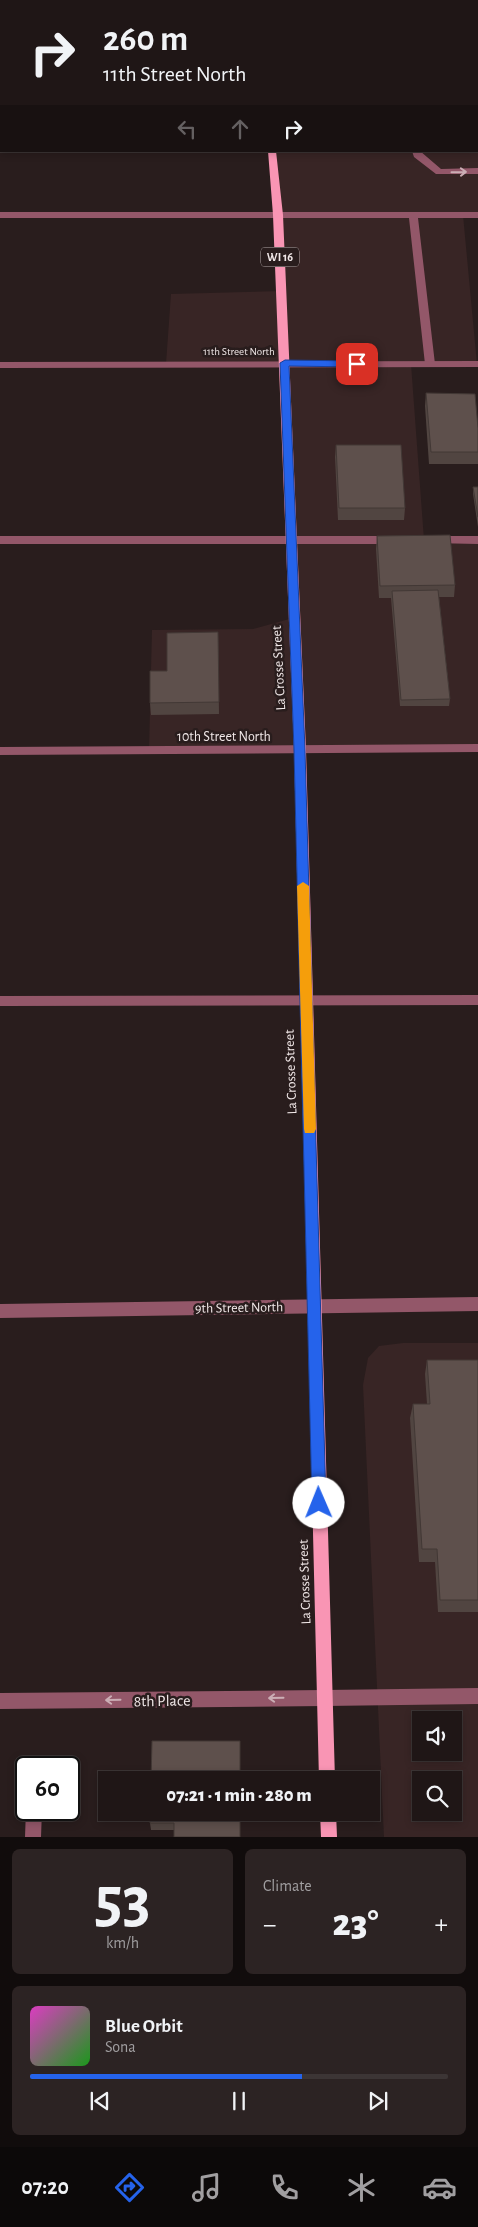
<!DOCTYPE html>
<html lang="en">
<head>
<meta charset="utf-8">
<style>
  :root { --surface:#1f1616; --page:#2c2323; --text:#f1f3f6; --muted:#a19fa1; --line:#3c3535; --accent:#2563eb }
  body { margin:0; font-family:"Alegreya Sans",sans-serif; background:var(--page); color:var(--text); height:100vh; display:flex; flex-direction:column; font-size:19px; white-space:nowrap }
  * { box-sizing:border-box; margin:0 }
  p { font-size:16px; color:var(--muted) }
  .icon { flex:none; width:28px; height:28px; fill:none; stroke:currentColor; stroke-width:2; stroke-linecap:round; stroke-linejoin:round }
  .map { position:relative; height:1837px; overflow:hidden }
  .sheet { display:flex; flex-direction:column; gap:12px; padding:12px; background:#110c0c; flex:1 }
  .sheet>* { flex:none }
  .banner { position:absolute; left:0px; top:0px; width:479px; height:152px; box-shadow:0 2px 8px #0003,0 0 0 1px var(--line); background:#1f1616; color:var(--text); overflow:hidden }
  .fabs { position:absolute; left:412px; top:1711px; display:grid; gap:10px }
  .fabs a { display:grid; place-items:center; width:50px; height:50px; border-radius:0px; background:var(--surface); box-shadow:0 2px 8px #0003,0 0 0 1px var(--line); font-size:25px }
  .speed { position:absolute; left:15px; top:1756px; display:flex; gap:10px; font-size:25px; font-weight:700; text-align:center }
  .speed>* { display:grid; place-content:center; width:65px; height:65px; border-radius:50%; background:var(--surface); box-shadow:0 2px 8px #0003,0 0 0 1px var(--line); line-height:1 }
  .speed .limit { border:2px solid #111; border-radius:8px; background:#fff; color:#111 }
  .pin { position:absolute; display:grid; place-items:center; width:42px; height:42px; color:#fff; margin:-21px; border-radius:10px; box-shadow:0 2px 8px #0006 }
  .me { position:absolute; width:55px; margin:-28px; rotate:359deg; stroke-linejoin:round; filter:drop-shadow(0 0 4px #0008) }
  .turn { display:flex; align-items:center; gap:18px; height:105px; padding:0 20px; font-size:22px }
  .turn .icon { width:65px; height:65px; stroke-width:2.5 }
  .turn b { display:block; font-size:35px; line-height:42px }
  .lanes { display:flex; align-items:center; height:48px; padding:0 20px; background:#0003; justify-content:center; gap:25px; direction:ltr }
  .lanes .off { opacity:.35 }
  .big { font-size:38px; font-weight:800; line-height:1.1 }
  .sheet .card { flex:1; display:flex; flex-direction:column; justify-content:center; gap:8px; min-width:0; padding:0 18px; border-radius:8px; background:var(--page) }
  .sheet .dial { align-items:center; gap:0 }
  .dial b { font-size:65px; line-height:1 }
  .song { display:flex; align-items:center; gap:15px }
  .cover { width:60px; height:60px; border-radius:8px; background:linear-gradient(135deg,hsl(310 70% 55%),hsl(120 70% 35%)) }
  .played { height:5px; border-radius:2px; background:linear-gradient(90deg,var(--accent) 65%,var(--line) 65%) }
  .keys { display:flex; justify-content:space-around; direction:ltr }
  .heat { display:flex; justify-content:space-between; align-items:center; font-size:28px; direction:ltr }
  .sheet .tiles { flex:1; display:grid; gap:12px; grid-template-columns:1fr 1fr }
  .card:last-child { grid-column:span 2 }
  .trip { position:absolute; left:98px; top:1771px; width:282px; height:50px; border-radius:0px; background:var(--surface); box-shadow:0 2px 8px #0003,0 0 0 1px var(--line); font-weight:800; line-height:50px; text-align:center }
  .tab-bar { display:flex; height:80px; justify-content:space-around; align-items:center; background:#0c0909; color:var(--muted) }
  .tab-bar .icon { width:35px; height:35px }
  .tab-bar .active { color:var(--accent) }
  .tab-bar b { font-size:22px; color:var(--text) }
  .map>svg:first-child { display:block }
  .built { fill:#382525; fill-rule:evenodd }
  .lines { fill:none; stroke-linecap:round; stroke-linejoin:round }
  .service { fill:#935769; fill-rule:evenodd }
  .minor { fill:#935769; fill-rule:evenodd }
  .primary { fill:#f995b4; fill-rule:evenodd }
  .wall { fill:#514541 }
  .building { fill:#5e504c; stroke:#423835 }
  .oneway { stroke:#cbaeb5 }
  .route { fill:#2563eb; stroke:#184099 }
  .slow { fill:#f59e0b }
  .labels { text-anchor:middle; stroke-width:5; stroke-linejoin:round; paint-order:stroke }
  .far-street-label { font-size:11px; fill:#f1e8e8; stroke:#291d1d }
  .shield { fill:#291d1d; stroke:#b5abab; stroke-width:1 }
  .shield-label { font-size:12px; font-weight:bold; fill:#f1e8e8 }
  .street-label { font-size:14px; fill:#f1e8e8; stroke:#291d1d }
  .near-street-label { font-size:16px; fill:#f1e8e8; stroke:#291d1d }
</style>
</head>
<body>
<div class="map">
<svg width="478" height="1837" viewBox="0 0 478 1837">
  <rect width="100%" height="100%" fill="#291d1d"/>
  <path class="built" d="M53 0H478V215H463L477 364H411L424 540H478V748L149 751 152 630 253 629 293 618 285 364H166L171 294 282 291 272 151H478V1Z
    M403 1343H478V1837H384L363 1385 368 1358 379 1346ZM421 1720H454V1752H421ZM421 1780H454V1812H421Z"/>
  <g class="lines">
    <path class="service" d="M404 0H412L413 1H405Z
      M412 151H420L441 169 478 168V174H436L414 157Z
      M0 212H478V218H418L435 364 430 367 425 364 409 218H0Z
      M0 536H392L397 540 392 544H0Z
      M435 536H478V544L431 543 430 540Z
      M478 995V1005L0 1006V996Z
      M478 1688V1704L325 1706 319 1704 317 1698 319 1692 325 1690Z
      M26 1809 42 1810 41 1837H25Z"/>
    <path class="minor" d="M0 81 1 82V87H0Z
      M478 361V367L0 368V362Z
      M478 744V752L0 755V747Z
      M478 1297V1311L0 1318V1304Z
      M325 1690 331 1692 333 1698 331 1704 325 1706 0 1709V1693Z"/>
    <path class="primary" d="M244 0H252V1H244Z
      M0 4H1V8H0Z
      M268 151H276L283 215 306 750 335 1780H319L294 750 273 215Z
      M320 1812H336L337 1837H321Z"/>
  </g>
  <path class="wall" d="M426 393 478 428V464H429L425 406Z
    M336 445 405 508 404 520H338L335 457Z
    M473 487H478V527L473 494Z
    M377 536 455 585 454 597H439L450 699 449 706H400L391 598H379L376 549Z
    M218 632 219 714 151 715 150 703 167 671Z
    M427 1360H478V1612H438L435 1562H419L410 1418 413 1404H427L425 1374Z
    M150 1812 240 1837 174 1830H151L150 1823Z"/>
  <path class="building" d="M426 393 475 394 478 428V452H431Z
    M336 445H401L405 508H339Z
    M473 487H478V517Z
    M450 535 455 585 380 586 377 536Z
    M438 590 450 699 401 700 392 591Z
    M218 632 219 702 150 703V671H167V633Z
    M427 1360H478V1600H440L437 1549H422L413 1404H430Z
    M152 1741H240V1780H151Z
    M150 1812H240V1837H174V1823H150Z"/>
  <defs><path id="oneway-shaft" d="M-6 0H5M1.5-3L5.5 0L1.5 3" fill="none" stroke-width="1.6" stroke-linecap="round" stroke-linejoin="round" transform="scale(1.25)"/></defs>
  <g class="oneway">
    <use href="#oneway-shaft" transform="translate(459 172) rotate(-1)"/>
    <use href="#oneway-shaft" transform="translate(276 1698) rotate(179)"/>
    <use href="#oneway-shaft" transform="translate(113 1700) rotate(179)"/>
  </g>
  <path class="route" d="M285 360 357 361 361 364 357 367 289 366 305 750 326 1503 324 1508 319 1510 314 1508 312 1503 294 750 280 363Z"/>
  <path class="slow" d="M303 882 309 886 316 1129 314 1133H305L304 1129 297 886Z"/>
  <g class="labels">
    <g class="far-street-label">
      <text x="239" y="355">11th Street North</text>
    </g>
    <rect class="shield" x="261" y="247.5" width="38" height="19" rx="4"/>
    <g class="shield-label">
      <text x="280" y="261">WI 16</text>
    </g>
    <g class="street-label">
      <text transform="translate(278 668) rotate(-93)" y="5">La Crosse Street</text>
      <text x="224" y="741">10th Street North</text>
      <text transform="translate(290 1072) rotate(-92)" y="5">La Crosse Street</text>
      <text transform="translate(239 1307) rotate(-1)" y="5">9th Street North</text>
      <text transform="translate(304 1582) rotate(-92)" y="5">La Crosse Street</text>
    </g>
    <g class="near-street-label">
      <text transform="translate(162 1700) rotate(-1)" y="6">8th Place</text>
    </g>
  </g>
</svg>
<div class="fabs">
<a><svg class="icon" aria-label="sound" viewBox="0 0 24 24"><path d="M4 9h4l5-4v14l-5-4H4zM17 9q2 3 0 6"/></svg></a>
<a><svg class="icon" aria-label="search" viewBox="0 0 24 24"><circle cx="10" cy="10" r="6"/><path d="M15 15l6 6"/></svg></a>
</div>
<div class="speed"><div class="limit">60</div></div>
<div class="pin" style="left:357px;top:364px;background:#d93025"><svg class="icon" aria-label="arrive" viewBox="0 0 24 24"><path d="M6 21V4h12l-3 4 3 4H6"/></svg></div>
<svg class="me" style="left:319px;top:1503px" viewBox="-20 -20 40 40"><circle r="19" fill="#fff"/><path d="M0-13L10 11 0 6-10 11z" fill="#2563eb"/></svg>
<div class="trip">07:21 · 1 min · 280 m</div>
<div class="banner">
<div class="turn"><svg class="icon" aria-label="right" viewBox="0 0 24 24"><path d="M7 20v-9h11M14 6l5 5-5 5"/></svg><div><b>260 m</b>11th Street North</div></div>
<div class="lanes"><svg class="icon off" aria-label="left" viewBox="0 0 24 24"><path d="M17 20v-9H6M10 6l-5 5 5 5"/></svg><svg class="icon off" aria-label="ahead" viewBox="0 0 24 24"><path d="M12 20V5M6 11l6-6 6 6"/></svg><svg class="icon" aria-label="right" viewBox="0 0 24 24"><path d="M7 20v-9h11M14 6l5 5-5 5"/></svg></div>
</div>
</div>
<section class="sheet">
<div class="tiles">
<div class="card dial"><b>53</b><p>km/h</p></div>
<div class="card"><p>Climate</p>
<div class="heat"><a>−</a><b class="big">23°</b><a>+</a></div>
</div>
<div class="card">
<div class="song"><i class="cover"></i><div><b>Blue Orbit</b><p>Sona</p></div></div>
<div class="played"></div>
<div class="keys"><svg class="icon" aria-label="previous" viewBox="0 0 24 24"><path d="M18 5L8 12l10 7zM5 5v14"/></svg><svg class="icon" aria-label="pause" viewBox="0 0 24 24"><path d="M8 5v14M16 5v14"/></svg><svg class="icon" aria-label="next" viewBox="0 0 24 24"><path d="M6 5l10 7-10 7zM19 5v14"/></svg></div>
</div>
</div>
</section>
<nav class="tab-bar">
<b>07:20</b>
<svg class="icon active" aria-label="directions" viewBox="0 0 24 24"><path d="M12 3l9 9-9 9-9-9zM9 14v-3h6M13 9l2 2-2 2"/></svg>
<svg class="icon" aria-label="music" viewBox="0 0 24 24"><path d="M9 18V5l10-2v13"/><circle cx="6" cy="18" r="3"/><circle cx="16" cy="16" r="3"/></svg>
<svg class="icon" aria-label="phone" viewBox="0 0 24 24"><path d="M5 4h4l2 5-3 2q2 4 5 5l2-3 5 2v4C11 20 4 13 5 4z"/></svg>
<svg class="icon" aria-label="climate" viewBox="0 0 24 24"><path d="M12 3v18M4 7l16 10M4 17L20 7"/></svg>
<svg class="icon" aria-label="car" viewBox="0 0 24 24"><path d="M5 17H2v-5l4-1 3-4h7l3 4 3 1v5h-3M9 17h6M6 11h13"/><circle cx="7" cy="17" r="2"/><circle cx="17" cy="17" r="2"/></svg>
</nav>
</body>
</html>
